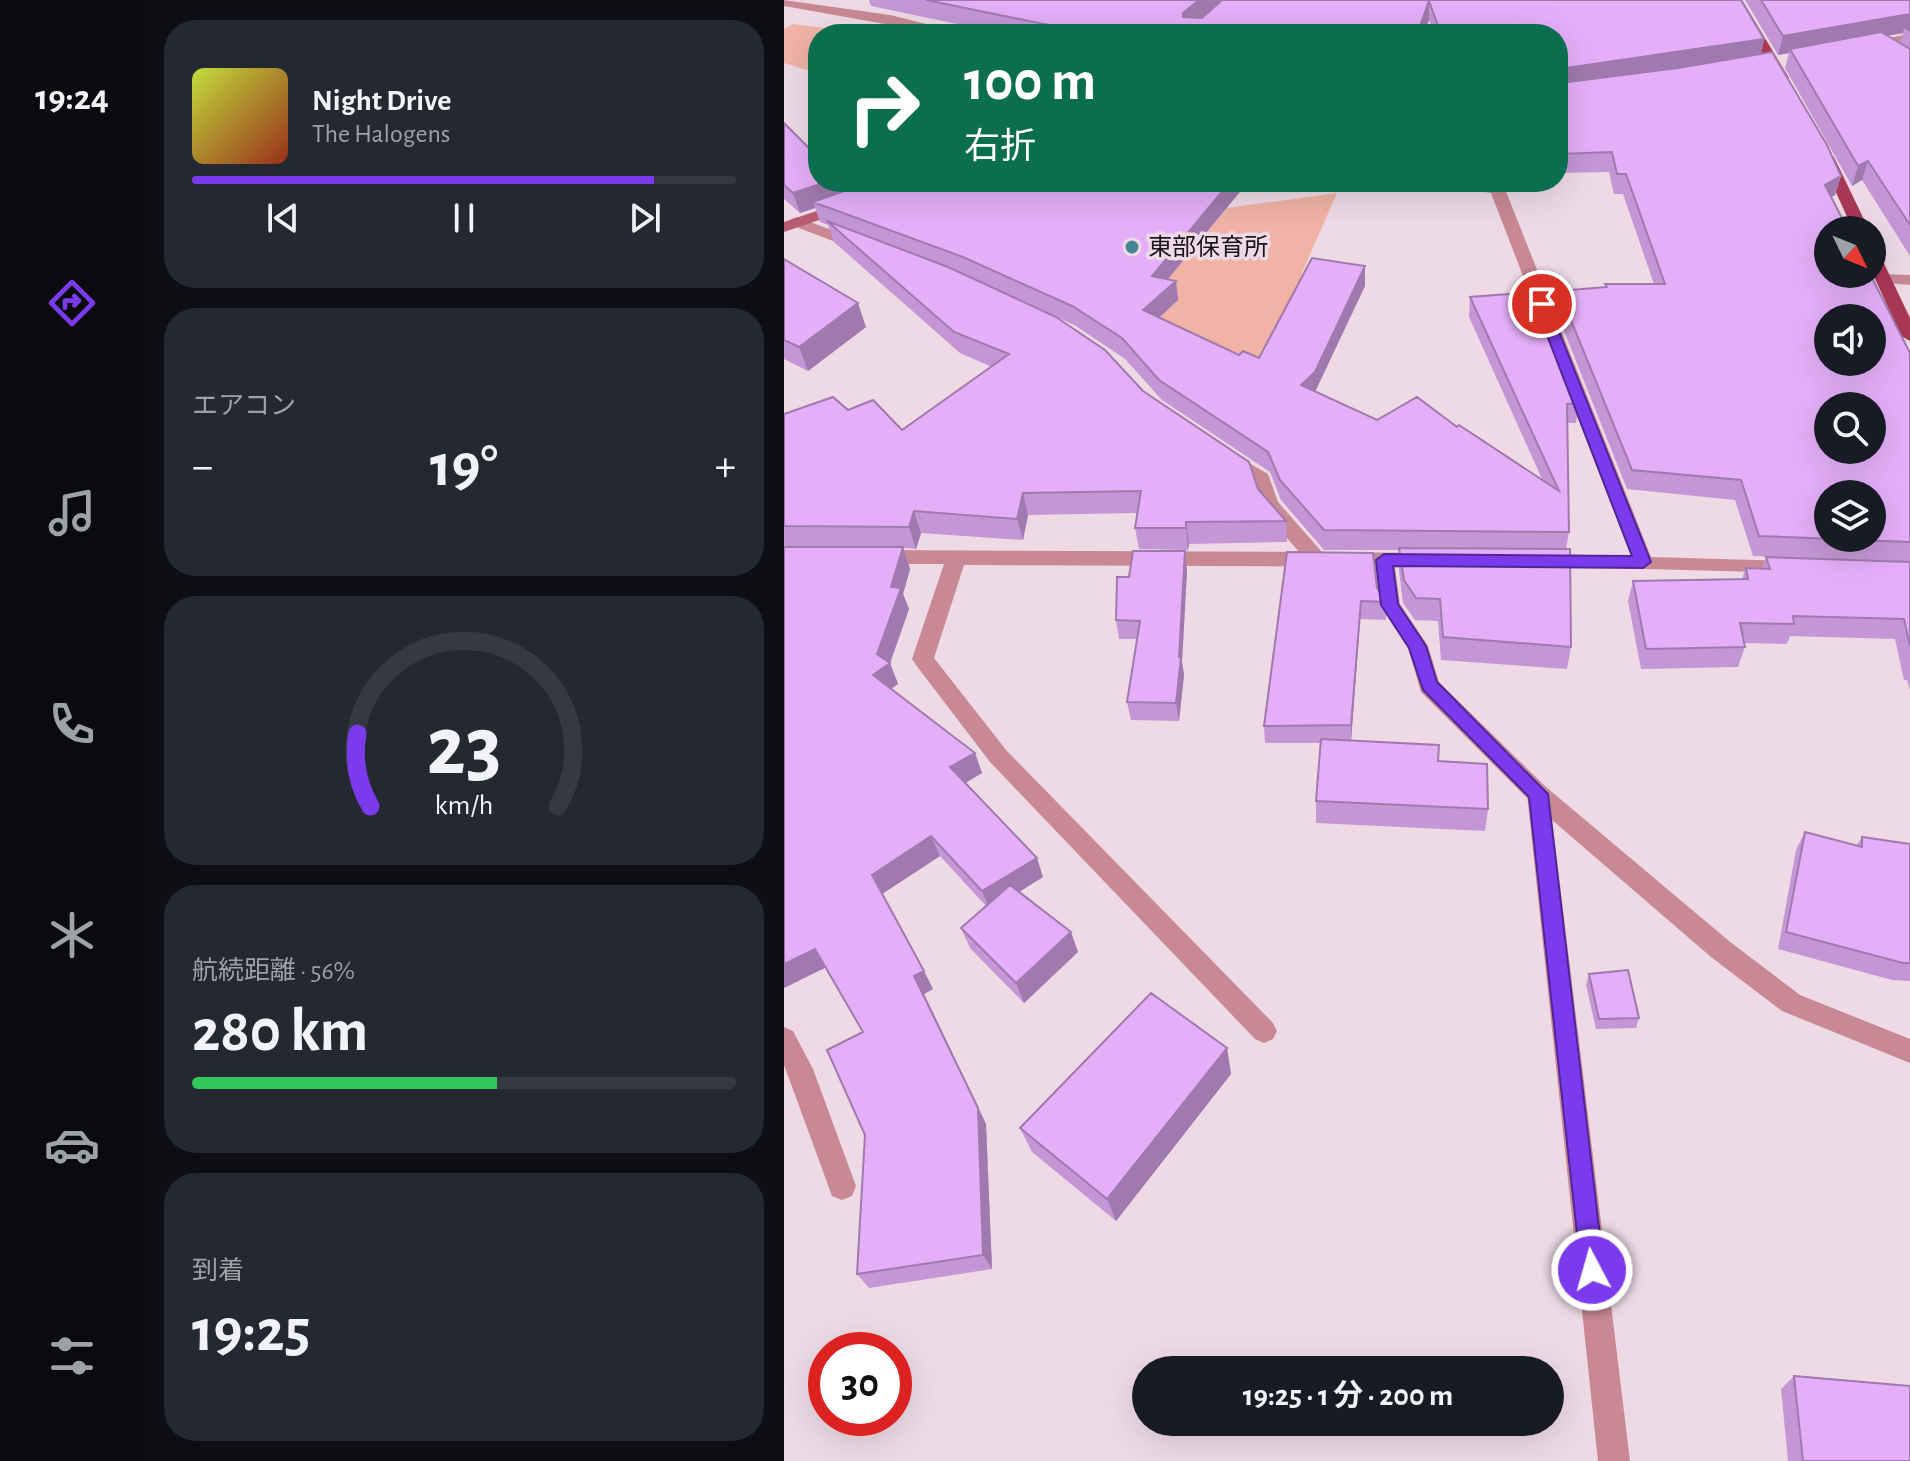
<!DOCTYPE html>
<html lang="ja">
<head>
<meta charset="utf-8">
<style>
  :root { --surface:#171b24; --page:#242831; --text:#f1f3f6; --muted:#9ea1a6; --line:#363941; --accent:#7c3aed }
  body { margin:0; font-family:"Alegreya Sans","Noto Sans JP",sans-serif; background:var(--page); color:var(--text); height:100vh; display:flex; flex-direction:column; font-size:30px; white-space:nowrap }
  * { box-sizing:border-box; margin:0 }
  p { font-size:26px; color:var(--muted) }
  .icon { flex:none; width:44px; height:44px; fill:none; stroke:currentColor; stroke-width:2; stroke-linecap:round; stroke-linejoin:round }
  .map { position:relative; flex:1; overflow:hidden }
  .sheet { display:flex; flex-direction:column; gap:20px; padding:20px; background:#0d0f14; width:640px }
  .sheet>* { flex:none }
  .banner { position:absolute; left:24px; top:24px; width:760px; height:168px; border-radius:32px; box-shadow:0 8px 32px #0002; background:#0b6e4f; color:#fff; overflow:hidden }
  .needle { width:52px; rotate:133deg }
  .tools { position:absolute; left:1030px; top:216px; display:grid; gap:16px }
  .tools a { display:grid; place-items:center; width:72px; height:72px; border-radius:50%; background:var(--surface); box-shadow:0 8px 32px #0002; font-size:40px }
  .speed { position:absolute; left:24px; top:1332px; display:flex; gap:16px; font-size:40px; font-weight:700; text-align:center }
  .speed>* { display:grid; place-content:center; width:104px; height:104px; border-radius:50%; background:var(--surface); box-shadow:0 8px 32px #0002; line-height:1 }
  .speed .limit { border:12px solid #d22; background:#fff; color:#111 }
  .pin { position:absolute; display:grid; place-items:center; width:68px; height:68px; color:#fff; margin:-34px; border:4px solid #fff; border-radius:50%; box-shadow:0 2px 8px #0007 }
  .me { position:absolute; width:88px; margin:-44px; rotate:354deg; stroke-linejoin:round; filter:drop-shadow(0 0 6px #0008) }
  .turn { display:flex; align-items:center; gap:28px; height:168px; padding:0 24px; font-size:36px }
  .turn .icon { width:104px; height:104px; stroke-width:2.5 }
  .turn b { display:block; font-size:56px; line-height:68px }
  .big { font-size:60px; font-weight:700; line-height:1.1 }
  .sheet .tile { flex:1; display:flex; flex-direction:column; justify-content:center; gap:12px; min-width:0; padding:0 28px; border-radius:32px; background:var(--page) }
  .sheet .dial { align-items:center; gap:0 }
  .dial svg { height:208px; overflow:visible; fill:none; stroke:var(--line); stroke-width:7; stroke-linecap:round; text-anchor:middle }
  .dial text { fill:var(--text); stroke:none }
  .song { display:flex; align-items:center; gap:24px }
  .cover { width:96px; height:96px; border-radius:12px; background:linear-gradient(135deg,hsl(70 70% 55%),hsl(10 70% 35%)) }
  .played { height:8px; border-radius:4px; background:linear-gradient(90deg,var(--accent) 85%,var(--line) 85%) }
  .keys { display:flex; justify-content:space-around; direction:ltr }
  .heat { display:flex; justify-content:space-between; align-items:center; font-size:44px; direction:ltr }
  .charge { height:12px; border-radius:6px; background:linear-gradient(90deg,#34c759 56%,var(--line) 0) }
  .trip { position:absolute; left:348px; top:1356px; width:432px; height:80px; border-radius:40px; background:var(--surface); box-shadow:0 8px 32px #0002; font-weight:700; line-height:80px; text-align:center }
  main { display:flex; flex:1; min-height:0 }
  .dock { display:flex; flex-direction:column; width:144px; justify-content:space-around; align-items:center; background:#090b0e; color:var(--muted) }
  .dock .icon { width:56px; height:56px }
  .dock .active { color:var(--accent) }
  .dock b { font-size:36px; color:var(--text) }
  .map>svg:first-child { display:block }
  .green { fill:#f0b3a6 }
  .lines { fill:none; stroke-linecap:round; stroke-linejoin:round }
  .service { fill:#c88995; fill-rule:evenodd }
  .minor { fill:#c88995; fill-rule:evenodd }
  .secondary { fill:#b75c71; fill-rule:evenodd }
  .primary { fill:#a93857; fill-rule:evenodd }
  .wall { fill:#c496d5; fill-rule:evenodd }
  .shaded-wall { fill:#a07aae }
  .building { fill:#e4aef8; stroke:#a07aae; stroke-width:2; fill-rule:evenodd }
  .route { fill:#7c3aed; stroke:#51269a; stroke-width:2 }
  .poi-dot { fill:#438696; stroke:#eddae5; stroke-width:3 }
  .labels { text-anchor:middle; stroke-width:7; stroke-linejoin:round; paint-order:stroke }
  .far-poi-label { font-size:24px; fill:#1a1418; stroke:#eddae5; text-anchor:start }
</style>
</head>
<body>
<main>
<nav class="dock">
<b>19:24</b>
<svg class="icon active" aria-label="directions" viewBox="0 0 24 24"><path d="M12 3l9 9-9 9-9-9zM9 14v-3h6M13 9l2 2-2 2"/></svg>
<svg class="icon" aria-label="music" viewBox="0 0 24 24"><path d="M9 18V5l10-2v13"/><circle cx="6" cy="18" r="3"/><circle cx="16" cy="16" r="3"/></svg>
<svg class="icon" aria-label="phone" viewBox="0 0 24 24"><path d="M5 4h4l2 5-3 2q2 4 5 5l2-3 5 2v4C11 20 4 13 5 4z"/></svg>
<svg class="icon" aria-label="climate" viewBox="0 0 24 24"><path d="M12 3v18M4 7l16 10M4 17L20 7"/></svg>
<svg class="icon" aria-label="car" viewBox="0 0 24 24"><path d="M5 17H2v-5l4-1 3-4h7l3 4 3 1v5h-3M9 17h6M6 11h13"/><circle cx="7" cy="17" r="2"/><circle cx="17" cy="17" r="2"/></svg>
<svg class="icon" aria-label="filters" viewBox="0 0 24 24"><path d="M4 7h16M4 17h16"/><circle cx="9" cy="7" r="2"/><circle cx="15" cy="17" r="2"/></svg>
</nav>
<section class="sheet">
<div class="tile">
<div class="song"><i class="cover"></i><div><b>Night Drive</b><p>The Halogens</p></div></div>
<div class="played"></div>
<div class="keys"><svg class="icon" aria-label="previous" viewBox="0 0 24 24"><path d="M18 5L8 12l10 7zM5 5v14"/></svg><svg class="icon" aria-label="pause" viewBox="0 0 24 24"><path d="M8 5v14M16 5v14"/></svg><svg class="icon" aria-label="next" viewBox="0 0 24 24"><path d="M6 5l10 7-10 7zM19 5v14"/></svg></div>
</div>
<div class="tile"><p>エアコン</p>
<div class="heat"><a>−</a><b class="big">19°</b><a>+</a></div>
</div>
<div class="tile dial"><svg viewBox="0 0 100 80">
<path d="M14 69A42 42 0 1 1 86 69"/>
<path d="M14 69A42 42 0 0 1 9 41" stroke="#7c3aed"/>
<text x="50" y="56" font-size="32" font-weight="700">23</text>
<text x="50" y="72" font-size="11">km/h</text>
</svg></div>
<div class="tile"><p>航続距離 · 56%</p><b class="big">280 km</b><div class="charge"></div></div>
<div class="tile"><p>到着</p><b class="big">19:25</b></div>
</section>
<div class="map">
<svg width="1126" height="1461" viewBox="0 0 1126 1461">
  <rect width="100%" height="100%" fill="#eddae5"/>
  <path class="green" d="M9 24 64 31 61 34H34V67L30 72 0 63V29Z
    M553 193 518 273 528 278 484 363 369 324 393 301 370 296 443 208Z"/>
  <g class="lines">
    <path class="service" d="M600 553 610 560 616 604 644 646 655 682 762 787 945 941 1016 995 1126 1039V1063L998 1011 927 957 746 801 637 692 624 648 596 605 590 560Z"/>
    <path class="minor" d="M0 0 106 15 183 34H157L0 6Z
      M1126 34V42L1081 50 1074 46 1081 42Z
      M661 182 718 186 721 189 867 557 1009 561 1016 563 1019 568 1016 573 748 566 745 561 748 556 755 554 847 556 707 193 669 187Z
      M13 217 82 243 84 246 76 251 70 249 7 225V219Z
      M1099 274 1126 275V285L1093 282 1091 279Z
      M445 451 484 474 494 502 538 552 645 553 655 560 645 567 180 565 150 658 222 750 489 1023 493 1031 489 1039 480 1043 471 1039 206 762 132 665 128 659 160 564H95L85 557 95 550 515 552 478 509 469 482 438 461 436 457Z
      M754 785 762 787 765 794 846 1461H814L743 794 746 787Z
      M0 1027 9 1031 29 1069 72 1186 68 1196 58 1200 48 1196 0 1065Z"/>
    <path class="secondary" d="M62 201 67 203V209L0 232V222Z"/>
    <path class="primary" d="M946 0H958L1005 78 1003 81H993Z
      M1043 153 1050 157 1085 230H1069L1036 157Z
      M1088 250 1096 255 1126 318V341L1117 336 1088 272Z"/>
  </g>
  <path class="wall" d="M85 0H957L980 39 977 54 1057 176 1051 195 1047 197 1126 353V690L1123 680H1120L1111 639 1006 636 1003 644 960 643 961 647 954 667 857 669 844 601 849 581 958 579 962 568H978L982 557 1108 561 969 556 951 500 843 489 772 311 775 291 821 287V284H870L839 194H830L825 172 774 173V34H650L645 20 639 34H221L87 6Z
    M961 0H1126V256L1078 180 1068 186 1001 68 1005 53 994 55ZM1119 33 1116 43 1103 36Z
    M0 123 34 182H464L384 279 392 281 394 300 375 318 455 355 475 358 581 266V286L531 391 593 420 673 427 758 479 685 317 686 297 795 403 792 423H783L785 532 782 549 787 647 783 669 657 660 654 621 631 620 619 603 615 571V550H540L497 500 486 472 378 400 341 359 292 326 266 314 359 391 474 489 502 521 503 542 405 544 404 550 355 549 351 528 353 513 244 515 239 540 137 533 132 549 119 548 126 569 119 594 125 609 106 663 114 684 107 689 191 753 198 773 181 783 259 877 235 892 294 952 240 1003 186 948 177 928 202 906 156 856 98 894 149 989 140 994 202 1124 208 1269 85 1288 73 1274 81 1135 79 1032 41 968 0 988V414L64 410 118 430 208 367 176 353 50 242 44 225 36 222 31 208 16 213 0 199Z
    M0 259 82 327 24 371 0 359Z
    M503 552 593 588 602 602V620L576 619 567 740 654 761 704 809 701 831 532 823V801L537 743H481L480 726Z
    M403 570 398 662 400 675 395 721 347 720 343 702 353 639H335L332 620 345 577Z
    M1021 832 1073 845 1078 837 1126 844V981L1108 980 994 949 1012 850Z
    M805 974 855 1018 852 1028 812 1029 802 985Z
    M443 1048 447 1074 332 1221 248 1152 236 1128Z
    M1010 1376 1126 1461H1004L997 1389Z"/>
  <path class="shaded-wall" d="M415 0H439L401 32 399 13Z
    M645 1V20L639 34H633Z
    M1126 14V32L1120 28 1119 33 1008 53 1006 49 1005 53 994 55 999 36Z
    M980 39 976 58 774 88V77L776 69Z
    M1084 161 1078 180 1068 186 1074 166Z
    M1057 176 1051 195 1035 204 1041 185Z
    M42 182H104L29 202 31 208 16 213 9 193Z
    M446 182H464L370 296 368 276Z
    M581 266V286L531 392 517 385Z
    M392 281 394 300 362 330 359 310Z
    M74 303 82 327 24 371 15 347Z
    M239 493 244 515 239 540 233 519Z
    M130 511 137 533 132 549 125 527Z
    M402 522 405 544 404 550 402 528Z
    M119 547 126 569 119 594 125 609 106 663 114 684 98 695 89 675 107 587Z
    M401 551 403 570 398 662 400 675 395 721 392 703Z
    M577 601 576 619 567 742V725Z
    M191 753 198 773 173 788 166 767Z
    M147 836 156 856 98 894 88 875Z
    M253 858 259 877 206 910 198 891Z
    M287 932 294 952 240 1003 232 983Z
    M31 949 42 967 0 988V964Z
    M140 971 149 989 140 994 202 1124 208 1269 199 1255 130 976Z
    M443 1048 447 1074 332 1221 323 1199Z"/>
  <path class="building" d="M142 0H415L399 13V17L418 18 438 0H957L980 39 776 69 774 77V34H657L645 1 633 34H309Z
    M977 0H1126V14L999 36Z
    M1097 32 1126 49V225L1084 161 1074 166 1006 49Z
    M988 52 1043 145 1057 176 1041 185 1064 230H1044V274H1086L1126 353V542L975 536 957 480 848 470 775 291 823 287 821 284H881L842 174H833L828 152 774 154V80L777 83 894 68ZM1044 318H1088V362H1044ZM1044 406H1088V450H1044ZM1044 494H1088V538H1044Z
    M0 123 34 157V182H42L9 193 0 185Z
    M85 182H446L368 276 392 281 359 310 455 355 459 351 475 358 528 258 581 266 531 372 517 385 593 420 633 397 673 427 675 425 775 491 686 297 752 292 795 403 783 404 785 532 540 530 496 480 484 452 375 380 338 338 288 306 179 257 29 202Z
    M43 221 164 267 272 317 321 350 359 391 465 462 474 489 502 521 402 522V528H351L357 491 239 493 233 519 130 511 125 527 0 526V414L49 397 64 410 89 400 118 430 225 354 170 332Z
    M0 259 74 303 15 347 0 340Z
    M0 547H119L107 587 117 588 93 654 106 663 89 675 191 753 166 767 253 858 198 891 147 836 88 875 140 971 130 976 194 1108 199 1255 73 1274 81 1135 43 1050 79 1032 31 949 0 964Z
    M615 548 786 549 787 647 659 637 656 599 632 598 620 580Z
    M349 551H401L395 657H397L392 703 343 702 356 621 332 620 333 577H345Z
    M503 552 589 553 593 588 602 602 577 601 567 725 480 726Z
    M982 557 1126 562V646L1120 619 1009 616 1010 624 956 623 961 647 862 649 849 581 964 579 962 568 986 569Z
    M537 739 655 745 654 761 703 764 704 809 532 801Z
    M1021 832 1078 847V837L1126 844V963H1119L1002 932Z
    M226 885 287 932 232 983 177 928Z
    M844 970 855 1018 815 1019 805 974Z
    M367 993 443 1048 323 1199 236 1128Z
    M1010 1376 1126 1386V1461H1019Z"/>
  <path class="route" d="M758 300 764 304 867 562 859 568 609 566 614 604 642 646 653 682 764 794 820 1270 817 1279 808 1282 800 1279 797 1270 745 797 639 690 625 648 597 605 592 560 600 554 848 556 751 304Z"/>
  <circle class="poi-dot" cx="348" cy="247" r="8"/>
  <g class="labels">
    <g class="far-poi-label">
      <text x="364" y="255">東部保育所</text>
    </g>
  </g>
</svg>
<div class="tools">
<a><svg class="needle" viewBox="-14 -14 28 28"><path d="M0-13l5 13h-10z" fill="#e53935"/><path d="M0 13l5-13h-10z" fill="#9ea1a6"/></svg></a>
<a><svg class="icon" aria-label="sound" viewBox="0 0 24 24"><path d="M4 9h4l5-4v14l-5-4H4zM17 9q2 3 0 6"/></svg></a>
<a><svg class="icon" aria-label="search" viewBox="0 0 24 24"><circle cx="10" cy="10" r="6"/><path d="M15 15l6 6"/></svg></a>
<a><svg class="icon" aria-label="layers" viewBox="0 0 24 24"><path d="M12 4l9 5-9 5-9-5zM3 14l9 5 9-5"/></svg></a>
</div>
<div class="speed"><div class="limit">30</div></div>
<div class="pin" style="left:758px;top:304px;background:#d93025"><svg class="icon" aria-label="arrive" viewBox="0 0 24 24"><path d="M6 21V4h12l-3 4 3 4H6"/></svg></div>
<svg class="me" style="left:808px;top:1270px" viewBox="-20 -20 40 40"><circle r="17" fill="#7c3aed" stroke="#fff" stroke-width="3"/><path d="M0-11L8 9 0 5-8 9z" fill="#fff"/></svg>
<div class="trip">19:25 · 1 分 · 200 m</div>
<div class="banner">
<div class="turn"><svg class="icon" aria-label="right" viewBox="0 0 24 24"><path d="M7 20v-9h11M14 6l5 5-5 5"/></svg><div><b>100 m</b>右折</div></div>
</div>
</div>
</main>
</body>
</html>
